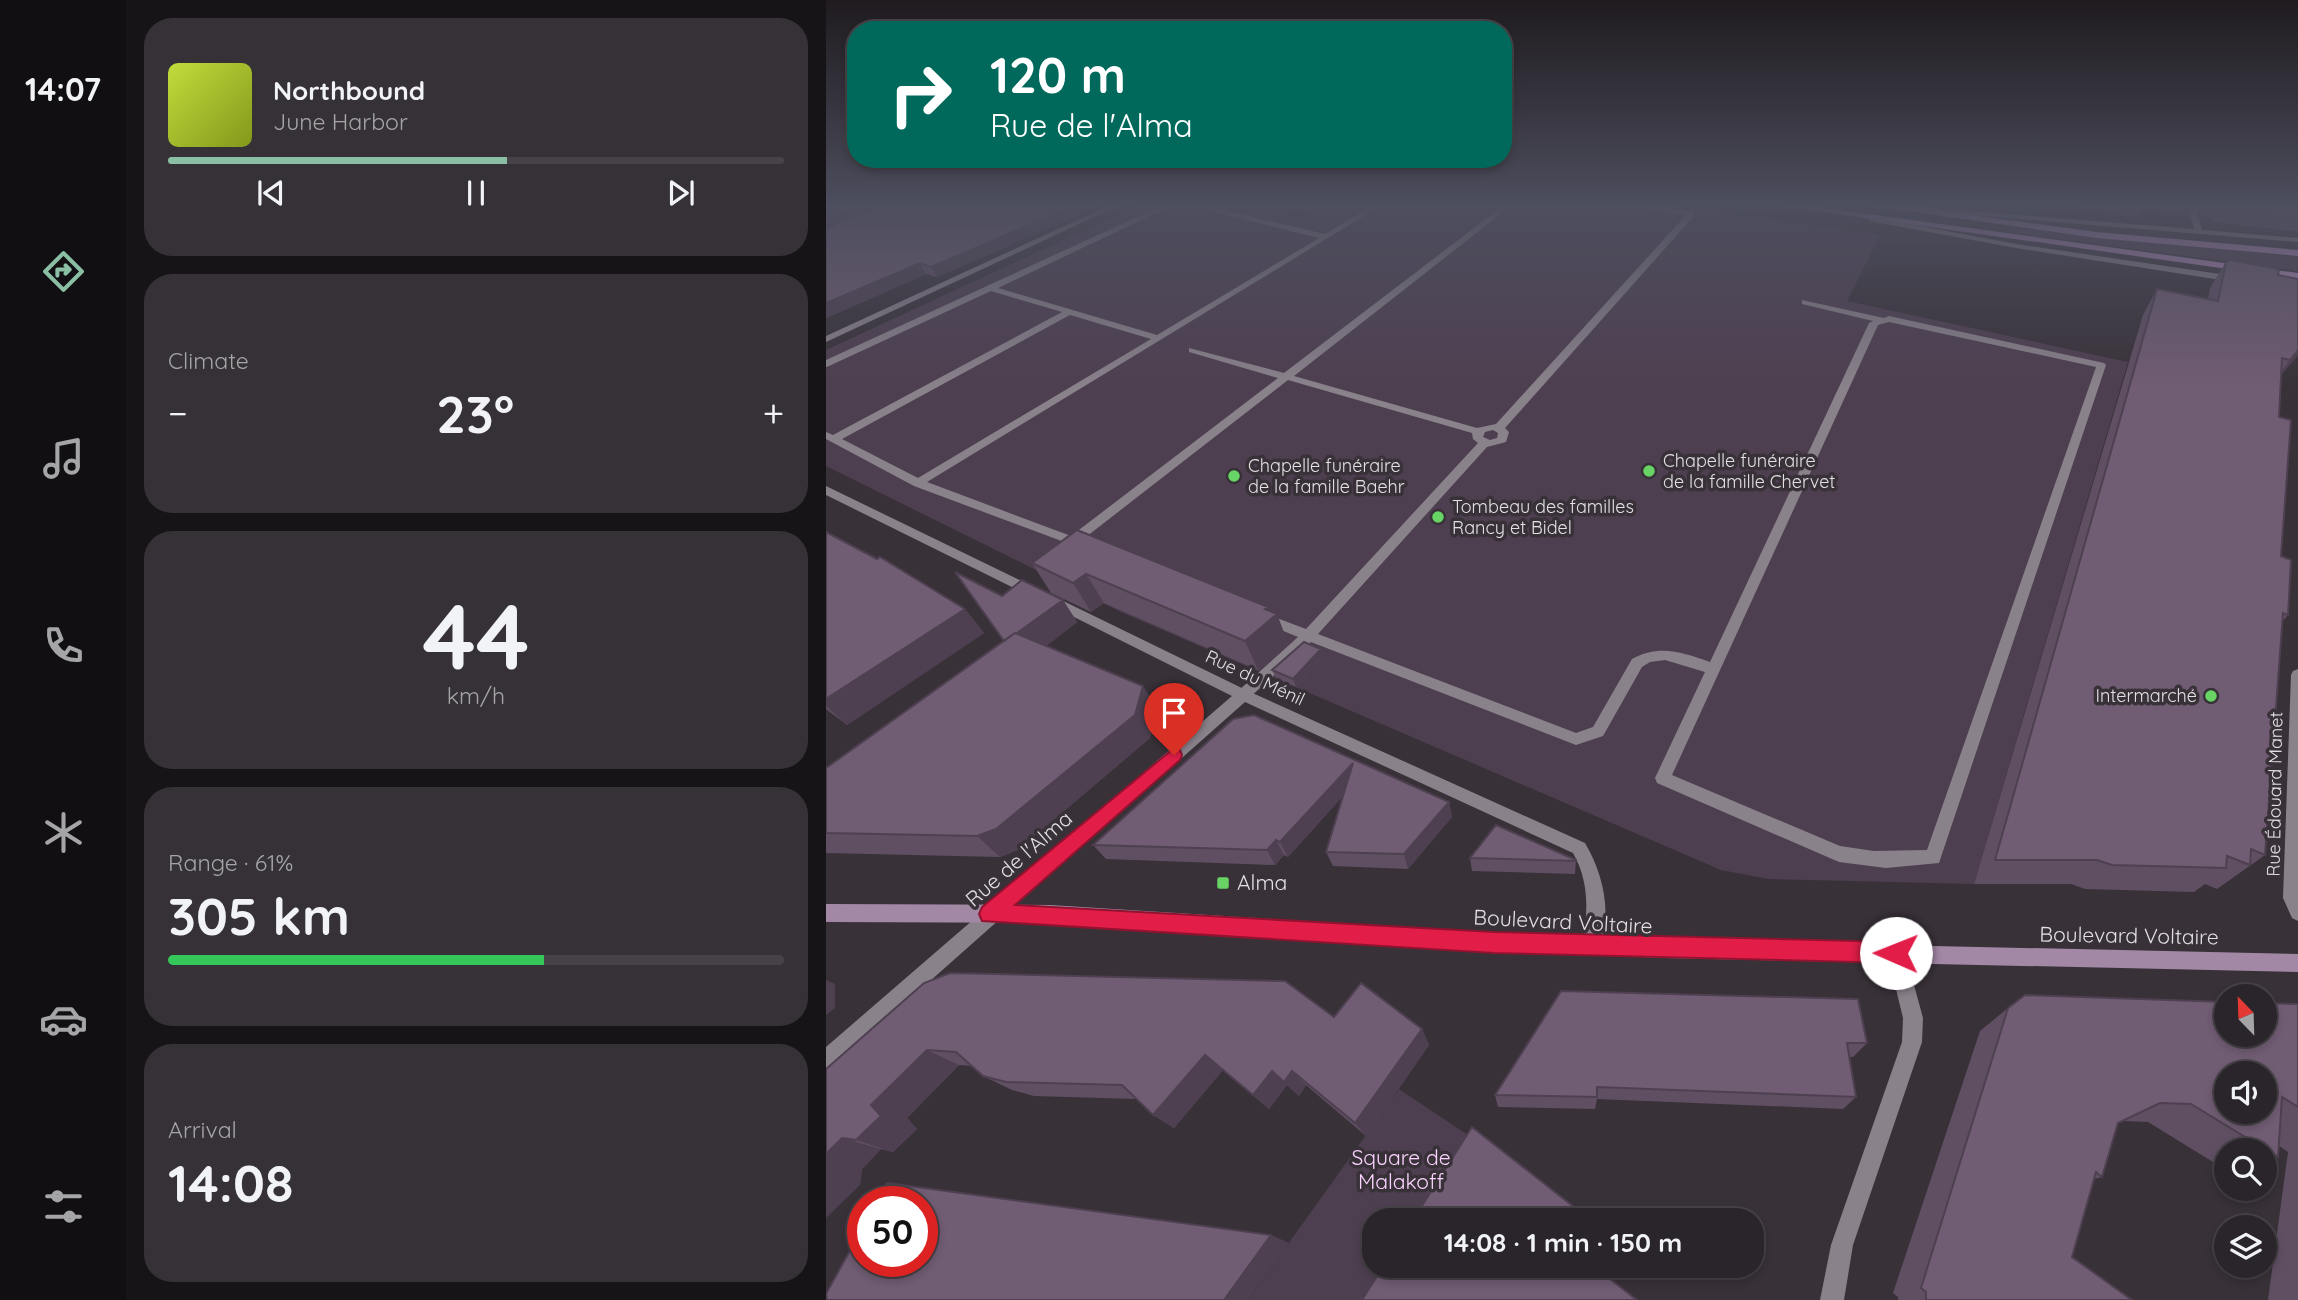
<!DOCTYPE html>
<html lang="en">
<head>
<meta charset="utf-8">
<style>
  :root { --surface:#2a252a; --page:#363136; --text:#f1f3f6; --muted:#a5a5a8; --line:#464247; --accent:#8abfa5 }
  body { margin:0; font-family:Quicksand,sans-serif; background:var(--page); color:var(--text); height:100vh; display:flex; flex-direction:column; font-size:26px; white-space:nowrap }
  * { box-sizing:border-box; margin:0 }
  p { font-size:23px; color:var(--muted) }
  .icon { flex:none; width:38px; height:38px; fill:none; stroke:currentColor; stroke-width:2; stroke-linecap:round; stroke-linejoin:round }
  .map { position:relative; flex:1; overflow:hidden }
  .side { display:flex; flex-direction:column; gap:18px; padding:18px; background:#171417; width:700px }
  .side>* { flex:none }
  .banner { position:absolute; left:21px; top:21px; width:665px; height:147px; border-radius:28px; box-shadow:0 4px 10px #0003,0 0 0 2px var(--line); background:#00695c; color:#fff; overflow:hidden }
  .needle { width:46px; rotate:337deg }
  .tools { position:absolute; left:1388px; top:984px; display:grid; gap:14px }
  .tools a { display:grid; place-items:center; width:63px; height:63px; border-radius:50%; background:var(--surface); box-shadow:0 4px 10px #0003,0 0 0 2px var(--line); font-size:35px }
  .speed { position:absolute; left:21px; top:1186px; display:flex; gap:14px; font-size:35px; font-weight:700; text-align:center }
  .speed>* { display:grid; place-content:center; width:91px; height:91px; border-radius:50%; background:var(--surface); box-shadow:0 4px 10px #0003,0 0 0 2px var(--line); line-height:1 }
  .speed .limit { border:10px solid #d22; background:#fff; color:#111 }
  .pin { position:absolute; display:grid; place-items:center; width:60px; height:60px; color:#fff; margin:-72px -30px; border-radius:50% 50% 50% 0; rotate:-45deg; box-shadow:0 0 7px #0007 }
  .pin .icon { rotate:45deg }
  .me { position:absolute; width:77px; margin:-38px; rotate:271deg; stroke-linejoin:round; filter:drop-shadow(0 0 5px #0008) }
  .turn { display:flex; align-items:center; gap:24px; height:147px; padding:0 28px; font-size:32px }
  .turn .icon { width:91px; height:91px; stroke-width:2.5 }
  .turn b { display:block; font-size:49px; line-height:60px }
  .big { font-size:52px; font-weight:800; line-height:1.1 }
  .side .card { flex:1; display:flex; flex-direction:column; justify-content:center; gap:10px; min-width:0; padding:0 24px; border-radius:28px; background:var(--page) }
  .side .dial { align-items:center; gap:0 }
  .dial b { font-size:91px; line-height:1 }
  .song { display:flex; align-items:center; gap:21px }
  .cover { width:84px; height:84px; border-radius:10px; background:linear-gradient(135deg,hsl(70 70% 55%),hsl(70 70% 35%)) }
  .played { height:7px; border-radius:4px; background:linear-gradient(90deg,var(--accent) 55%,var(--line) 55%) }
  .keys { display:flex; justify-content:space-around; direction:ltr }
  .heat { display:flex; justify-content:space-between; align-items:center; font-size:38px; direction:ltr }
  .charge { height:10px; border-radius:5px; background:linear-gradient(90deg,#34c759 61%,var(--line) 0) }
  .trip { position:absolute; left:536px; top:1208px; width:402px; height:70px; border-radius:28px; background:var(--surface); box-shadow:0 4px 10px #0003,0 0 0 2px var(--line); font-weight:800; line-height:70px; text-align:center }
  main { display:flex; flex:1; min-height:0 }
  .dock { display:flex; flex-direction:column; width:126px; justify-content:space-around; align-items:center; background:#110f11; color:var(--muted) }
  .dock .icon { width:49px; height:49px }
  .dock .selected { color:var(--accent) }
  .dock b { font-size:32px; color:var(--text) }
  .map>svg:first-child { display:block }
  .green { fill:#4e3f50 }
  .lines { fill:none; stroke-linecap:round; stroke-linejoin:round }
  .lane { fill:#8a828b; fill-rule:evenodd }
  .street { fill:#8a828b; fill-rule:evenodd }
  .secondary { fill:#a388a6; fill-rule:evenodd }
  .primary { fill:#bc8fc2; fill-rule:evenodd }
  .wall { fill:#604f63 }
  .shaded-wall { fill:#4e4050 }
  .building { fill:#705c73; stroke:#4e4050; stroke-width:2; fill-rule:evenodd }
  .route { fill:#e11d48; stroke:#92132f; stroke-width:2 }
  .poi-dot { fill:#68d465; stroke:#383138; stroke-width:2.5 }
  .labels { text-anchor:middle; stroke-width:7; stroke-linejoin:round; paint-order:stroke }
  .poi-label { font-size:18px; fill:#e3dfe3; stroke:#383138; text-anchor:start }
  .street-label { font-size:18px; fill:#e3dfe3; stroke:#383138 }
  .near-street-label { font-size:21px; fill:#e3dfe3; stroke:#383138 }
  .near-poi-label { font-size:21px; fill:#e3dfe3; stroke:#383138; text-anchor:start }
  .near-park-label { font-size:21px; fill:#fbd3ff; stroke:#383138 }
</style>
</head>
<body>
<main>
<nav class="dock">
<b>14:07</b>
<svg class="icon selected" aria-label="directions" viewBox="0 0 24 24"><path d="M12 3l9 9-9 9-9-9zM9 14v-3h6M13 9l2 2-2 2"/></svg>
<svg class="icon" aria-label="music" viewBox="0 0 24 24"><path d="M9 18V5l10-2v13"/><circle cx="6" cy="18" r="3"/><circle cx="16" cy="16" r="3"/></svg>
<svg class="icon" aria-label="phone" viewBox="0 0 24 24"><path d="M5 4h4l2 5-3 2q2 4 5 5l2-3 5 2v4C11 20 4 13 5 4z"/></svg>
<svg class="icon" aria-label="climate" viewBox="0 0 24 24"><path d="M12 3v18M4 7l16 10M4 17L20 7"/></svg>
<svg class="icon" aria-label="car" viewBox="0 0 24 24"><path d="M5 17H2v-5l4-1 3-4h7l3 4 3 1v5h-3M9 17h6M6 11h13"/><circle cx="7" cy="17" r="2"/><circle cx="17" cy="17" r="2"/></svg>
<svg class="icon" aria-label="filters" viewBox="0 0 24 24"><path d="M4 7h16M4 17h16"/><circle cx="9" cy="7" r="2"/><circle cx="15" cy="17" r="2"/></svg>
</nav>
<section class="side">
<div class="card">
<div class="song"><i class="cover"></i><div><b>Northbound</b><p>June Harbor</p></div></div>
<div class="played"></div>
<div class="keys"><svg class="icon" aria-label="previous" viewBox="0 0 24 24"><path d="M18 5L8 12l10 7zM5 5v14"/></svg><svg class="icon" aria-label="pause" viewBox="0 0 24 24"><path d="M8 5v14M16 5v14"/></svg><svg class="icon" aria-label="next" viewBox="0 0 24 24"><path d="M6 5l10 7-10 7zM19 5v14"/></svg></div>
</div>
<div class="card"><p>Climate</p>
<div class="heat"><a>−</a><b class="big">23°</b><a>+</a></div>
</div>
<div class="card dial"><b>44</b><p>km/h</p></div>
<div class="card"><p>Range · 61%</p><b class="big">305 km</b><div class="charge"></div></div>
<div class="card"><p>Arrival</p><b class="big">14:08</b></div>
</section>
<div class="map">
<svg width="1472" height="1300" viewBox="0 0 1472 1300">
  <rect width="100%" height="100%" fill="#383138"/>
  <path class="green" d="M313 205H424L476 217 498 205H838L1054 235 1021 301 1302 362 1148 884 942 879 895 870 295 612 0 466V350Z
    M1182 227 1472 257V271L1182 232Z
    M573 1089 651 1141 602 1220H548V1265H573L552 1300H422Z"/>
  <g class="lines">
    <path class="lane" d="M337 205H347L172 288 331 335 493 238 362 205H376L499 234 547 205H556L101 482 245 536 452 378 363 352V348L458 373 678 205H686L468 376 651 428 670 424 860 215 799 205H820L868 212V216L679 428 683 432 680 442 661 447 492 634 750 733 767 727 806 659C833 644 856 652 884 662L1043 323 1047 321 976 304V300L1058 318 1063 316 1278 363 1280 365 1113 863 1060 868 1013 862 831 783 829 778 879 672 839 660 824 662 816 667 777 736 750 745 485 642 422 699H412L410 695 412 691 472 637 433 621 431 618 433 615H443L480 629 652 443 647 439 646 433 462 380 256 540 263 545 257 549 88 486 0 439V432L7 435 236 312 165 291 3 366 0 367V360ZM244 315 325 339 92 478 16 439ZM1063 322 1270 367 1101 850 1048 851 1014 846 846 775 1052 325ZM667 430 672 433 671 438 664 440 657 437 659 432Z"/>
    <path class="street" d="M284 205H294L0 342V336Z
      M1070 205 1368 229 1361 205H1369L1376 230 1472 238V242L1072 209 1068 207Z
      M1046 217 1190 244 1408 276 1412 279 1408 282 1190 248 1043 221V217Z
      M0 486 214 590 216 593 214 596H204L0 495Z
      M227 596 422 691 759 843C778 875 787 916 772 952L765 955 758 952 756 946C762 913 764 883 747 853L419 702 7 1067 0 1070V1047L406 696 222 604 220 601Z
      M1472 669V921L1466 918 1457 898 1465 675 1467 671Z
      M1070 943 1077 945 1079 952 1097 1018 1096 1042 1027 1245 1018 1300H994L1005 1245 1076 1042 1077 1018 1061 952 1063 945Z"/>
    <path class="secondary" d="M0 904 224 905 668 933 839 940 1472 954V972L839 958 668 951 224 923 0 922Z"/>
    <path class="primary" d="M949 205H976L1472 273V279Z
      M1040 205H1068L1271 232 1472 250V256L1271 238Z"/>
  </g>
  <path class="wall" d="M0 205H276L111 277 100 274 0 318Z
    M423 205H497L485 212 471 209 461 214Z
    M1240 205H1366L1361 215 1315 209 1311 218Z
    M1370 205H1472V232L1387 222 1385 218 1375 217Z
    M1400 262 1452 275 1472 355 1456 374 1453 417 1455 556 1462 615 1456 622 1439 855 1391 889 1379 884 1368 892 1259 889 1245 884H1148L1317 315 1331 289 1382 299 1384 288Z
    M0 532 139 609 158 633 21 725 0 709Z
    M206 563 442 607 462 643 432 670 278 603 265 612 225 593Z
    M176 596 237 600 251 622 220 646 332 710 324 738 192 850 174 857 0 853V768L178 641Z
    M498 656 470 687 450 678 446 670Z
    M407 719 623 802 626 817 582 869 507 866 500 852 517 796 462 857 458 855 449 865 280 859 267 845Z
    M644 858 750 860 749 874 646 871Z
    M98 983 508 1017 596 1029 603 1045 540 1136 480 1085 473 1096 461 1085 443 1109 397 1070 348 1128 327 1115 310 1099 208 1096 186 1090 157 1076 146 1066 133 1065 81 1118 91 1129 67 1152 55 1149 36 1169 34 1185 0 1069Z
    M735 991 1041 1043 1027 1057H1024L1030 1097 1017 1109 771 1099 769 1109 672 1107 669 1095Z
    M1472 1004V1300H1442L1462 1152 1452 1145V1157L1438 1160V1150H1400V1170L1322 1122 1297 1121 1292 1123 1276 1177 1268 1179 1246 1257 1306 1300H1072V1297L1067 1293 1154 1031 1182 1008Z"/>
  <path class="shaded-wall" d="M34 205H66L0 231V219Z
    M249 205H276L111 277 105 267Z
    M459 205H470L471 209 461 214Z
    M484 205H497L485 212Z
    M94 263 100 274 0 318V303Z
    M1472 350V355L1443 388 1464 360Z
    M260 574 278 603 265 612 247 583Z
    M237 600 251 622 196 664 179 642Z
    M442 607 446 618 451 614 462 643 432 670 419 641Z
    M139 609 158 633 21 725 0 706V699Z
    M495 649 498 656 470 687 467 679Z
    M317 686 332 710 324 738 192 850 174 857 151 836Z
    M527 763 532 779 462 857 454 842Z
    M623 802 626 817 582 869 578 854Z
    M450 840 458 855 449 865 441 850Z
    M0 980 9 984V1008L0 1015Z
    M596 1029 603 1045 540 1136 529 1123Z
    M101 1050 133 1065 81 1118 91 1129 67 1152 30 1140 45 1105Z
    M379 1055 397 1070 348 1128 327 1115Z
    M446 1071 461 1085 443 1109 427 1095Z
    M466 1071 480 1085 473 1096 458 1082Z
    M16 1138 55 1149 36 1169 34 1185 0 1218V1154Z
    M445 1235 463 1243 422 1300H398Z"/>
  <path class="building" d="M0 205H34L0 219Z
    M55 205H249L105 267 94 263 0 303V228Z
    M1393 205H1472V218L1394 209Z
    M1404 260 1453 269 1452 275 1472 279V350L1464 360 1456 358 1453 417 1465 420 1455 556 1465 560 1462 615 1457 613 1439 855 1425 849 1424 865 1401 856 1400 868 1286 865 1271 860H1169L1331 289 1392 301 1400 262Z
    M251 530 442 607 439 609 451 614 419 641 260 574 247 583 206 563Z
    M0 532 51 559 54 557 139 609 0 699Z
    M129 572 176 596 196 580 237 600 191 633H189L178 641Z
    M189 633 317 686 309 715 170 829 151 836 0 833V768Z
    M478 642 495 649 467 679 446 670Z
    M428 715 623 802 578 854 500 852 527 763 454 842 450 840 441 850 267 845 407 719Z
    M670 825 750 860V861L644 858Z
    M124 973 459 981 508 1017 535 983 596 1029 529 1123 466 1071 458 1082 446 1071 427 1095 379 1055 327 1115 296 1085 180 1082 157 1076 130 1052 101 1050 45 1105 55 1116 30 1140 16 1138 0 1154V1069L98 983Z
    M735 991 1032 999 1041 1043H1021L1030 1097 771 1087V1097L669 1095Z
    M1199 995 1400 1002V1034H1438V1003L1472 1004V1107L1456 1097 1452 1157 1365 1104 1334 1103 1292 1123 1276 1177 1270 1172 1246 1257 1306 1300H1100V1292L1095 1288 1182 1008ZM1400 1073H1438V1111H1400Z
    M646 1127 753 1211 748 1220H587Z
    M61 1183 445 1235 398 1300H1L0 1294 37 1227V1262H96V1202H50Z
    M558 1265H766L811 1300H536Z"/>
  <linearGradient id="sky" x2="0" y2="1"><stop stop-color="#1f1b1f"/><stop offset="0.53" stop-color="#4d4e5e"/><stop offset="1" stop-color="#4d4e5e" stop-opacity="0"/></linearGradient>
  <rect width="1472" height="387" fill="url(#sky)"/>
  <path class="route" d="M348 748 354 750 356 755 354 760 189 905 668 932 1070 942 1077 945 1080 953 1077 960 1070 963 668 953 156 921 153 914 156 907Z"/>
  <g class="poi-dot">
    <circle cx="823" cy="471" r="7"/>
    <circle cx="408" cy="476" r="7"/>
    <circle cx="612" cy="517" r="7"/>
    <circle cx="1385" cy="696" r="7"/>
    <rect x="390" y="876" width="14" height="14" rx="3.5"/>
  </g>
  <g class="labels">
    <g class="poi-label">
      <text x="837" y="467">Chapelle funéraire<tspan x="837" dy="21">de la famille Chervet</tspan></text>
      <text x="422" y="472">Chapelle funéraire<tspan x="422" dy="21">de la famille Baehr</tspan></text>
      <text x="626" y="513">Tombeau des familles<tspan x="626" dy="21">Rancy et Bidel</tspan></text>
      <text x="1371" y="702" text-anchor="end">Intermarché</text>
    </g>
    <g class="street-label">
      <text transform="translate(429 678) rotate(25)" y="6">Rue du Ménil</text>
      <text transform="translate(1449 794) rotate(-89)" y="6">Rue Édouard Manet</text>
    </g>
    <g class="near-street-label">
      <text transform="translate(193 859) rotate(-41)" y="7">Rue de l'Alma</text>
      <text transform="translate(737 922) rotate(3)" y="7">Boulevard Voltaire</text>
      <text transform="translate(1303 936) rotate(1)" y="7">Boulevard Voltaire</text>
    </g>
    <g class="near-poi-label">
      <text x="411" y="890">Alma</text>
    </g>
    <g class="near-park-label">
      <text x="575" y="1165">Square de<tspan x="575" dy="24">Malakoff</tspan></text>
    </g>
  </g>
</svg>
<div class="tools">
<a><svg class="needle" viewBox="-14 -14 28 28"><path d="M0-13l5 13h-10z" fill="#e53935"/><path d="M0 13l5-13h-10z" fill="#a5a5a8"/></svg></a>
<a><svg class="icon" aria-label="sound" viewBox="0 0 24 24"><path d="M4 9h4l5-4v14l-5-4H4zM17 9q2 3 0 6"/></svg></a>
<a><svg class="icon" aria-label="search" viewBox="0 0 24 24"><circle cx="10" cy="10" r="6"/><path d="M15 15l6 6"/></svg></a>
<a><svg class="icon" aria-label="layers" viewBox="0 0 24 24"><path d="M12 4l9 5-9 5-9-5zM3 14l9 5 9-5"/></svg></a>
</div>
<div class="speed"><div class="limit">50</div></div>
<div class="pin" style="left:348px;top:755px;background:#d93025"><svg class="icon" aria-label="arrive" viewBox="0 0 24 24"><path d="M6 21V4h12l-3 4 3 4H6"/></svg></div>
<svg class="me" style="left:1070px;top:953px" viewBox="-20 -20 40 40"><circle r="19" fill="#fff"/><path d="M0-13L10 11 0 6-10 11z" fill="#e11d48"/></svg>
<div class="trip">14:08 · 1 min · 150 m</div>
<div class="banner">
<div class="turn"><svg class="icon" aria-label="right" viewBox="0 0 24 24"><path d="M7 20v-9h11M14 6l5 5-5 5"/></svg><div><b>120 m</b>Rue de l'Alma</div></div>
</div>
</div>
</main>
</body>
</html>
